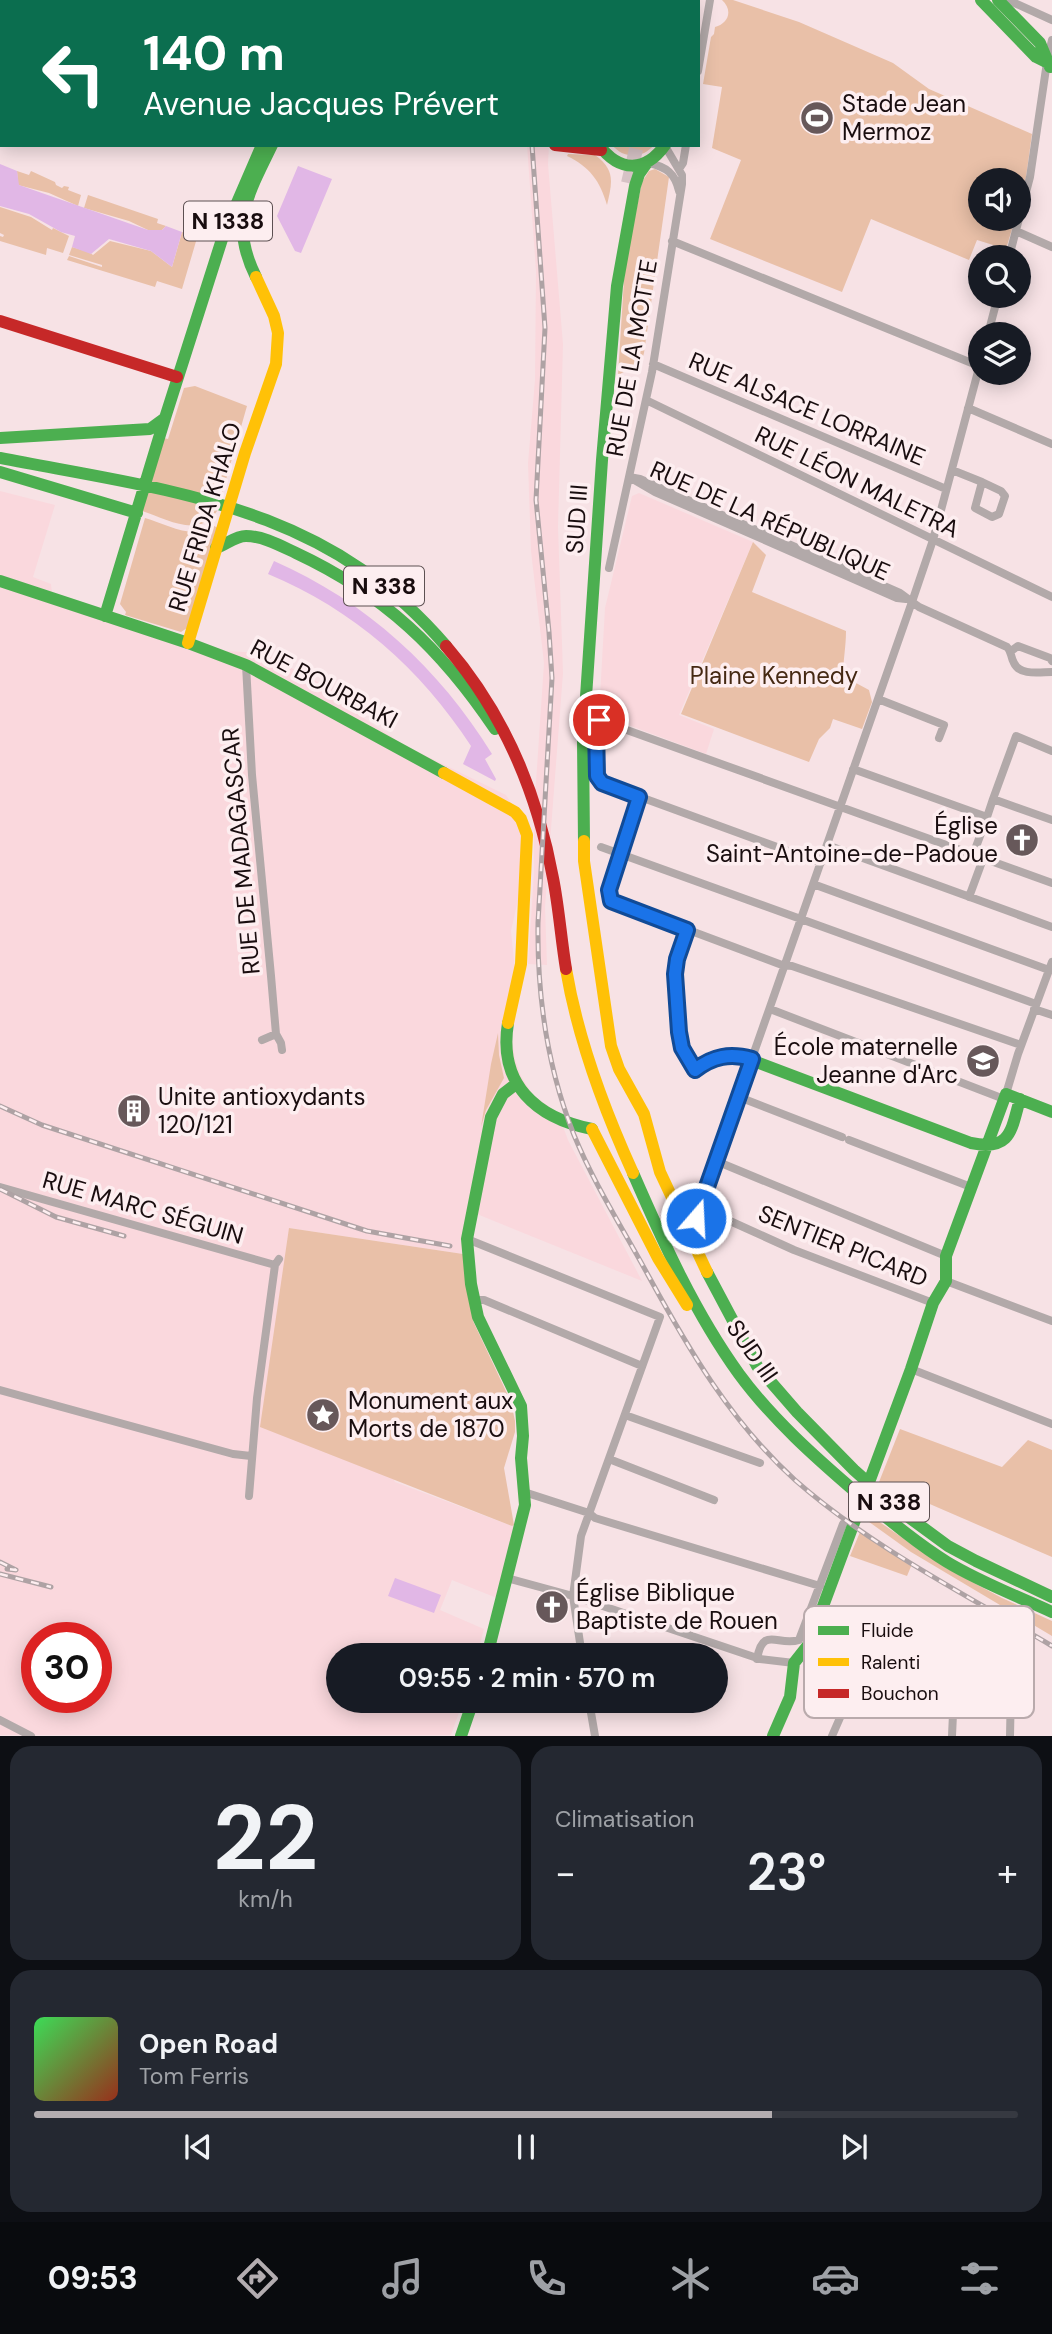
<!DOCTYPE html>
<html lang="fr">
<head>
<meta charset="utf-8">
<style>
  :root { --surface:#171b24; --page:#242831; --text:#f1f3f6; --muted:#9ea1a6; --line:#363941; --accent:#b3adb0 }
  body { margin:0; font-family:"DM Sans",sans-serif; background:var(--page); color:var(--text); height:100vh; display:flex; flex-direction:column; font-size:26px; white-space:nowrap }
  * { box-sizing:border-box; margin:0 }
  p { font-size:23px; color:var(--muted) }
  .icon { flex:none; width:38px; height:38px; fill:none; stroke:currentColor; stroke-width:2; stroke-linecap:round; stroke-linejoin:round }
  .map { position:relative; height:1736px; overflow:hidden }
  .side { display:flex; flex-direction:column; gap:10px; padding:10px; background:#0d0f14; flex:1 }
  .side>* { flex:none }
  .guide { position:absolute; left:0px; top:0px; width:700px; height:147px; box-shadow:0 4px 18px #0003; background:#0b6e4f; color:#fff; overflow:hidden }
  .tools { position:absolute; left:968px; top:168px; display:grid; gap:14px }
  .tools a { display:grid; place-items:center; width:63px; height:63px; border-radius:50%; background:var(--surface); box-shadow:0 4px 18px #0003; font-size:35px }
  .speed { position:absolute; left:21px; top:1622px; display:flex; gap:14px; font-size:35px; font-weight:700; text-align:center }
  .speed>* { display:grid; place-content:center; width:91px; height:91px; border-radius:50%; background:var(--surface); box-shadow:0 4px 18px #0003; line-height:1 }
  .speed .limit { border:10px solid #d22; background:#fff; color:#111 }
  .pin { position:absolute; display:grid; place-items:center; width:60px; height:60px; color:#fff; margin:-30px; border:4px solid #fff; border-radius:50%; box-shadow:0 2px 7px #0007 }
  .me { position:absolute; width:77px; margin:-38px; rotate:19deg; stroke-linejoin:round; filter:drop-shadow(0 0 5px #0008) }
  .turn { display:flex; align-items:center; gap:24px; height:147px; padding:0 28px; font-size:32px }
  .turn .icon { width:91px; height:91px; stroke-width:2.5 }
  .turn b { display:block; font-size:49px; line-height:60px }
  .big { font-size:52px; font-weight:600; line-height:1.1 }
  .side .tile { flex:1; display:flex; flex-direction:column; justify-content:center; gap:10px; min-width:0; padding:0 24px; border-radius:21px; background:var(--page) }
  .side .dial { align-items:center; gap:0 }
  .dial b { font-size:91px; line-height:1 }
  .song { display:flex; align-items:center; gap:21px }
  .cover { width:84px; height:84px; border-radius:10px; background:linear-gradient(135deg,hsl(130 70% 55%),hsl(10 70% 35%)) }
  .played { height:7px; border-radius:4px; background:linear-gradient(90deg,var(--accent) 75%,var(--line) 75%) }
  .keys { display:flex; justify-content:space-around; direction:ltr }
  .heat { display:flex; justify-content:space-between; align-items:center; font-size:38px; direction:ltr }
  .side .tiles { flex:1; display:grid; gap:10px; grid-template-columns:1fr 1fr }
  .tile:last-child { grid-column:span 2 }
  .trip { position:absolute; left:326px; top:1643px; width:402px; height:70px; border-radius:35px; background:var(--surface); box-shadow:0 4px 18px #0003; font-weight:600; line-height:70px; text-align:center }
  .menu { display:flex; height:112px; justify-content:space-around; align-items:center; background:#090b0e; color:var(--muted) }
  .menu .icon { width:49px; height:49px }
  .menu .current { color:var(--accent) }
  .menu b { font-size:32px; color:var(--text) }
  .map>svg:first-child { display:block }
  .built { fill:#fad8dd; fill-rule:evenodd }
  .green { fill:#e9c0a8 }
  .water { fill:#e1b7e6 }
  .lines { fill:none; stroke-linecap:round; stroke-linejoin:round }
  .highway-tunnel { stroke:#d6c2c5; stroke-width:14; stroke-dasharray:14 7; stroke-linecap:butt }
  .street { stroke:#b2a9a9; stroke-width:8 }
  .fast { stroke:#4caf50; stroke-width:12 }
  .slow { stroke:#ffc107; stroke-width:12 }
  .jam { stroke:#c62828; stroke-width:12 }
  .rail-casing { stroke:#aea2a4; stroke-width:5 }
  .rail { stroke:#fdeef0; stroke-width:2.5; stroke-dasharray:8; stroke-linecap:butt }
  .route-casing { stroke:#114b97; stroke-width:18 }
  .route { stroke:#1a73e8; stroke-width:12 }
  .labels { text-anchor:middle; stroke-width:7; stroke-linejoin:round; paint-order:stroke }
  .shield { fill:#fdeef0; stroke:#5d5052; stroke-width:2 }
  .shield-label { font-size:23px; font-weight:bold; fill:#190d0f }
  .poi-label { font-size:24px; fill:#190d0f; stroke:#fdeef0; text-anchor:start }
  .street-label { font-size:24px; fill:#190d0f; stroke:#fdeef0 }
  .park-label { font-size:24px; fill:#452913; stroke:#fdeef0 }
  .key { fill:#fdeef0; stroke:#b9aaac; stroke-width:2 }
  .key-label { font-size:19px; fill:#190d0f }
</style>
</head>
<body>
<div class="map">
<svg width="1052" height="1736" viewBox="0 0 1052 1736">
  <rect width="100%" height="100%" fill="#f7e2e5"/>
  <path class="built" d="M527 145H549L548 164 563 344 558 527 563 673 545 907 547 965 528 964 534 873V812L544 663 531 551 528 463 535 380 536 271Z
    M0 491 55 505 33 577 51 584 52 594 225 651 263 653 344 696 350 709 404 745 506 795 521 818 531 842 511 931 518 1000 512 1039 515 1059 521 1076 533 1095 558 1113 568 1140 642 1281 467 1210 463 1254 289 1228 395 1482 512 1526 514 1525 497 1598 452 1580 440 1610 484 1629 477 1655 338 1656V1701H463L451 1735H0ZM37 1638H96V1698H37Z
    M639 493 753 542 679 715 714 729 706 754 599 714 605 608 632 496Z"/>
  <path class="green" d="M722 0H733L799 22 893 63 929 89 1032 134 1026 177 1019 202 1018 180H980V219H1015L1006 249 977 240 969 260 871 219 842 292 710 239 741 160 712 148 722 87 703 84 711 37 714 34 715 27C729 23 733 10 722 0Z
    M612 145H654C642 159 624 159 612 145Z
    M568 154 595 155C616 170 612 183 607 205 600 181 590 167 567 156Z
    M655 169 669 177 644 353 641 363 618 375 625 264 642 182 649 171Z
    M17 171 29 175 31 171 55 182 56 185 62 188 64 186 69 187 68 190 81 195 78 206 49 193 18 185Z
    M88 195 158 219 157 223 166 226 162 230H148L129 221 84 208Z
    M0 207 31 217 52 230 53 228 69 236 63 253 47 248 46 255 0 241V236L3 237 4 235 0 233Z
    M182 232 197 238 182 289 157 281 155 287 67 260 69 256 102 267V265L69 255 72 247 89 252 93 255 110 241 151 251 172 267Z
    M195 386 247 406 217 511C199 539 167 519 142 511L164 438 168 439 184 388Z
    M145 518C166 524 194 541 214 526L218 528 187 628 181 632 125 615 126 612 120 604Z
    M753 542 766 555 752 592 846 631C846 647 843 661 843 676L869 690 872 702 862 729 833 719 830 728 819 739 809 762 681 714Z
    M498 1033 499 1055 504 1078 486 1110 481 1127 491 1064Z
    M289 1228 463 1254 473 1321 511 1402 515 1421V1432L504 1468 514 1525 512 1526 260 1427Z
    M900 1429 1002 1467 1028 1440 1052 1450V1557L879 1482Z
    M868 1514 946 1568 1002 1598 1052 1621V1636L911 1552 865 1519Z
    M860 1532 912 1564 907 1576 850 1556Z"/>
  <path class="water" d="M0 164 17 171 19 185 148 230H162L166 226 182 232 172 267 151 251 109 239 91 254 72 247 75 236 61 232 29 214 0 206Z
    M298 166 332 179 301 253 295 251 277 216Z
    M274 561C367 602 439 668 492 754L485 759 496 779 495 781 463 764 471 746C420 668 354 610 268 574Z
    M395 1578 441 1595 434 1613 388 1596Z"/>
  <g class="lines">
    <path class="highway-tunnel" d="M628 183 637 145"/>
    <path class="street" d="M1008 0 1052 20
      M698 71 710 0
      M0 139 2 140
      M649 163C666 167 675 173 679 191
      M679 169 683 163 686 145
      M1016 231 1052 247
      M672 241 979 366
      M1009 257 1030 177 1047 62 1052 40
      M988 334 998 296
      M653 364 946 489
      M646 400 1052 597
      M968 408 1052 444
      M952 470 982 482 975 508 992 517 999 514 1005 496 1001 491 982 482
      M629 477 640 479 900 593 919 607 1007 647C1012 652 1010 656 1014 663 1020 676 1040 672 1052 672
      M631 478 655 492 897 598 906 599
      M609 568 652 372 682 184V175L665 146
      M1011 651 1018 646 1050 658 1052 661
      M246 665 252 775 271 976 276 1034 281 1043 282 1050
      M878 699 944 725 939 738
      M853 769 987 817 993 799 1052 820
      M639 797 609 890 611 901 782 965 792 966 1021 1045
      M993 799 1016 736 1052 751
      M827 845 1052 927
      M601 847 1036 1004
      M973 855 987 817
      M821 863 602 783 597 776 596 727 599 720 1052 883
      M813 884 1049 970
      M969 897 983 859
      M687 930 677 959 675 974 682 1048 695 1070
      M770 1009 1004 1099
      M1034 1009 1052 1015
      M262 1040 276 1034
      M1006 1094 1018 1054 1052 962
      M739 1097 842 1137
      M849 1140 971 1187
      M716 1161 946 1256
      M0 1187 275 1265
      M699 1210 730 1221 794 1250 933 1303
      M696 1218 913 599 933 540 980 364
      M467 1239 660 1317 581 1536 573 1596 582 1656
      M946 1281 1052 1321
      M474 1300H484L642 1366
      M911 1369 1052 1424
      M0 1390 233 1454 251 1456
      M625 1415 760 1463
      M609 1459 714 1500
      M524 1492 589 1513 595 1518 820 1586
      M249 1496 257 1398 275 1265 279 1259
      M507 1578 573 1596 760 1659 794 1663
      M757 1659C763 1625 778 1647 799 1640L843 1524
      M950 1680 954 1692 952 1736
      M589 1701 595 1736
      M0 1720 31 1736
      M832 1736 870 1649 950 1680 1006 1681 1011 1686 1010 1736"/>
    <path class="fast" d="M674 0V2
      M981 0 1036 57 1052 65
      M998 0 1040 43 1050 67
      M0 11 2 5
      M599 145C619 172 645 173 665 145
      M256 277C229 223 248 195 272 145
      M0 438 150 429 165 418 224 233 262 145
      M0 458C170 491 325 504 446 646
      M0 472 137 513
      M216 548C226 545 235 536 246 536 263 536 281 546 296 553 384 594 442 650 495 729
      M0 581 188 643 246 665 444 773
      M105 616 165 418
      M584 841 583 741 602 460 617 286 635 186 639 174 646 164
      M508 1023C498 1084 536 1118 592 1129
      M695 1070 715 1059 738 1055 971 1143C1011 1151 1011 1131 1020 1099
      M633 1173C663 1242 695 1313 739 1374 772 1419 816 1458 858 1494 887 1518 915 1542 947 1562 980 1582 1017 1596 1052 1612
      M707 1272 757 1366 797 1412 854 1470 899 1510 948 1546 976 1561 1052 1597
      M487 1656 525 1505 521 1458 523 1436 521 1406 478 1317 471 1284 467 1239 491 1117 503 1094 516 1084
      M461 1736 473 1701
      M773 1736 790 1697 794 1663 809 1644 911 1369 933 1303 946 1281V1256L1006 1094 1052 1112"/>
    <path class="slow" d="M188 643 245 453 276 364 278 333 274 316 256 277
      M444 773 515 812 521 819 527 835 521 964 508 1023
      M584 841V861L611 1046 619 1069 644 1114 660 1172 707 1272
      M566 969C578 1040 603 1107 633 1173
      M592 1129 658 1258 687 1305"/>
    <path class="jam" d="M660 2 661 0
      M555 145 601 150
      M0 321 177 377
      M446 646C503 712 537 792 553 878 559 908 561 939 566 969"/>
    <g class="rail-casing">
      <path id="rail" d="M521 0V2
        M532 145 545 328 536 500 549 632 552 678 538 923C537 995 547 1067 574 1135 594 1184 623 1229 648 1275 689 1350 731 1422 795 1480 871 1547 965 1594 1052 1646
        M0 1106 42 1125 367 1231 450 1246
        M0 1189 56 1217 124 1236
        M0 1562 16 1570 7 1569
        M0 1574 51 1587"/>
    </g>
    <use href="#rail" class="rail"/>
  </g>
  <g class="lines">
    <g class="route-casing">
      <path id="route" d="M599 720 596 727 597 776 602 783 639 797 609 890 611 901 687 930 677 959 675 974 679 1032 682 1048 695 1070C713 1056 730 1053 752 1059L696 1218"/>
    </g>
    <use href="#route" class="route"/>
  </g>
  <defs>
    <g id="stadium-disc" transform="scale(1.75)"><circle r="9.5" fill="#67585a" stroke="#fdeef0"/><path d="M0-5a6.5 5 0 1 0 0 10a6.5 5 0 1 0 0-10ZM-3.5-1.8h7v3.6h-7Z" fill="#fff"/></g>
    <g id="church-disc" transform="scale(1.75)"><circle r="9.5" fill="#67585a" stroke="#fdeef0"/><path d="M-1.2-6h2.4v3.5h3.3v2.4h-3.3V6h-2.4V-.1h-3.3v-2.4h3.3Z" fill="#fff"/></g>
    <g id="school-disc" transform="scale(1.75)"><circle r="9.5" fill="#67585a" stroke="#fdeef0"/><path d="M0-5L7-2L0 1L-7-2ZM-4 1L0 2.5L4 1V4Q0 6-4 4Z" fill="#fff"/></g>
    <g id="building-disc" transform="scale(1.75)"><circle r="9.5" fill="#67585a" stroke="#fdeef0"/><path d="M-4-6H4V6H1V3H-1V6H-4ZM-2.5-4.3h1.7v1.8h-1.7ZM.8-4.3h1.7v1.8H.8ZM-2.5-1h1.7V.8h-1.7ZM.8-1h1.7V.8H.8Z" fill="#fff"/></g>
    <g id="sight-disc" transform="scale(1.75)"><circle r="9.5" fill="#67585a" stroke="#fdeef0"/><path d="M0-6L1.8-2.2L6-1.7L2.9 1.2L3.7 5.4L0 3.3L-3.7 5.4L-2.9 1.2L-6-1.7L-1.8-2.2Z" fill="#fff"/></g>
  </defs>
  <g fill-rule="evenodd">
    <use href="#stadium-disc" x="817" y="118"/>
    <use href="#church-disc" x="1022" y="840"/>
    <use href="#school-disc" x="983" y="1061"/>
    <use href="#building-disc" x="134" y="1111"/>
    <use href="#sight-disc" x="323" y="1415"/>
    <use href="#church-disc" x="552" y="1607"/>
  </g>
  <g class="labels">
    <g class="shield">
      <rect x="184" y="201.5" width="88" height="39" rx="5"/>
      <rect x="344" y="566.5" width="80" height="39" rx="5"/>
      <rect x="849" y="1482.5" width="80" height="39" rx="5"/>
    </g>
    <g class="shield-label">
      <text x="228" y="229">N 1338</text>
      <text x="384" y="594">N 338</text>
      <text x="889" y="1510">N 338</text>
    </g>
    <g class="poi-label">
      <text x="842" y="112">Stade Jean<tspan x="842" dy="28">Mermoz</tspan></text>
      <text x="998" y="834" text-anchor="end">Église<tspan x="998" dy="28">Saint-Antoine-de-Padoue</tspan></text>
      <text x="958" y="1055" text-anchor="end">École maternelle<tspan x="958" dy="28">Jeanne d'Arc</tspan></text>
      <text x="158" y="1105">Unite antioxydants<tspan x="158" dy="28">120/121</tspan></text>
      <text x="348" y="1409">Monument aux<tspan x="348" dy="28">Morts de 1870</tspan></text>
      <text x="576" y="1601">Église Biblique<tspan x="576" dy="28">Baptiste de Rouen</tspan></text>
    </g>
    <g class="street-label">
      <text transform="translate(632 358) rotate(-80)" y="8">RUE DE LA MOTTE</text>
      <text transform="translate(807 409) rotate(23)" y="8">RUE ALSACE LORRAINE</text>
      <text transform="translate(857 482) rotate(26)" y="8">RUE LÉON MALETRA</text>
      <text transform="translate(205 517) rotate(-73)" y="8">RUE FRIDA KHALO</text>
      <text transform="translate(577 519) rotate(-86)" y="8">SUD III</text>
      <text transform="translate(770 521) rotate(24)" y="8">RUE DE LA RÉPUBLIQUE</text>
      <text transform="translate(324 684) rotate(28)" y="8">RUE BOURBAKI</text>
      <text transform="translate(241 851) rotate(-95)" y="8">RUE DE MADAGASCAR</text>
      <text transform="translate(143 1208) rotate(16)" y="8">RUE MARC SÉGUIN</text>
      <text transform="translate(843 1246) rotate(22)" y="8">SENTIER PICARD</text>
      <text transform="translate(752 1351) rotate(55)" y="8">SUD III</text>
    </g>
    <g class="park-label">
      <text x="774" y="684">Plaine Kennedy</text>
    </g>
  </g>
  <rect x="804" y="1606" width="230" height="112" rx="10" class="key"/>
  <rect x="818" y="1626" width="31" height="9" fill="#4caf50"/>
  <rect x="818" y="1658" width="31" height="8" fill="#ffc107"/>
  <rect x="818" y="1689" width="31" height="9" fill="#c62828"/>
  <g class="key-label">
    <text x="861" y="1637">Fluide</text>
    <text x="861" y="1669">Ralenti</text>
    <text x="861" y="1700">Bouchon</text>
  </g>
</svg>
<div class="tools">
<a><svg class="icon" aria-label="sound" viewBox="0 0 24 24"><path d="M4 9h4l5-4v14l-5-4H4zM17 9q2 3 0 6"/></svg></a>
<a><svg class="icon" aria-label="search" viewBox="0 0 24 24"><circle cx="10" cy="10" r="6"/><path d="M15 15l6 6"/></svg></a>
<a><svg class="icon" aria-label="layers" viewBox="0 0 24 24"><path d="M12 4l9 5-9 5-9-5zM3 14l9 5 9-5"/></svg></a>
</div>
<div class="speed"><div class="limit">30</div></div>
<div class="pin" style="left:599px;top:720px;background:#d93025"><svg class="icon" aria-label="arrive" viewBox="0 0 24 24"><path d="M6 21V4h12l-3 4 3 4H6"/></svg></div>
<svg class="me" style="left:696px;top:1218px" viewBox="-20 -20 40 40"><circle r="17" fill="#1a73e8" stroke="#fff" stroke-width="3"/><path d="M0-11L8 9 0 5-8 9z" fill="#fff"/></svg>
<div class="trip">09:55 · 2 min · 570 m</div>
<div class="guide">
<div class="turn"><svg class="icon" aria-label="left" viewBox="0 0 24 24"><path d="M17 20v-9H6M10 6l-5 5 5 5"/></svg><div><b>140 m</b>Avenue Jacques Prévert</div></div>
</div>
</div>
<section class="side">
<div class="tiles">
<div class="tile dial"><b>22</b><p>km/h</p></div>
<div class="tile"><p>Climatisation</p>
<div class="heat"><a>−</a><b class="big">23°</b><a>+</a></div>
</div>
<div class="tile">
<div class="song"><i class="cover"></i><div><b>Open Road</b><p>Tom Ferris</p></div></div>
<div class="played"></div>
<div class="keys"><svg class="icon" aria-label="previous" viewBox="0 0 24 24"><path d="M18 5L8 12l10 7zM5 5v14"/></svg><svg class="icon" aria-label="pause" viewBox="0 0 24 24"><path d="M8 5v14M16 5v14"/></svg><svg class="icon" aria-label="next" viewBox="0 0 24 24"><path d="M6 5l10 7-10 7zM19 5v14"/></svg></div>
</div>
</div>
</section>
<nav class="menu">
<b>09:53</b>
<svg class="icon current" aria-label="directions" viewBox="0 0 24 24"><path d="M12 3l9 9-9 9-9-9zM9 14v-3h6M13 9l2 2-2 2"/></svg>
<svg class="icon" aria-label="music" viewBox="0 0 24 24"><path d="M9 18V5l10-2v13"/><circle cx="6" cy="18" r="3"/><circle cx="16" cy="16" r="3"/></svg>
<svg class="icon" aria-label="phone" viewBox="0 0 24 24"><path d="M5 4h4l2 5-3 2q2 4 5 5l2-3 5 2v4C11 20 4 13 5 4z"/></svg>
<svg class="icon" aria-label="climate" viewBox="0 0 24 24"><path d="M12 3v18M4 7l16 10M4 17L20 7"/></svg>
<svg class="icon" aria-label="car" viewBox="0 0 24 24"><path d="M5 17H2v-5l4-1 3-4h7l3 4 3 1v5h-3M9 17h6M6 11h13"/><circle cx="7" cy="17" r="2"/><circle cx="17" cy="17" r="2"/></svg>
<svg class="icon" aria-label="filters" viewBox="0 0 24 24"><path d="M4 7h16M4 17h16"/><circle cx="9" cy="7" r="2"/><circle cx="15" cy="17" r="2"/></svg>
</nav>
</body>
</html>
